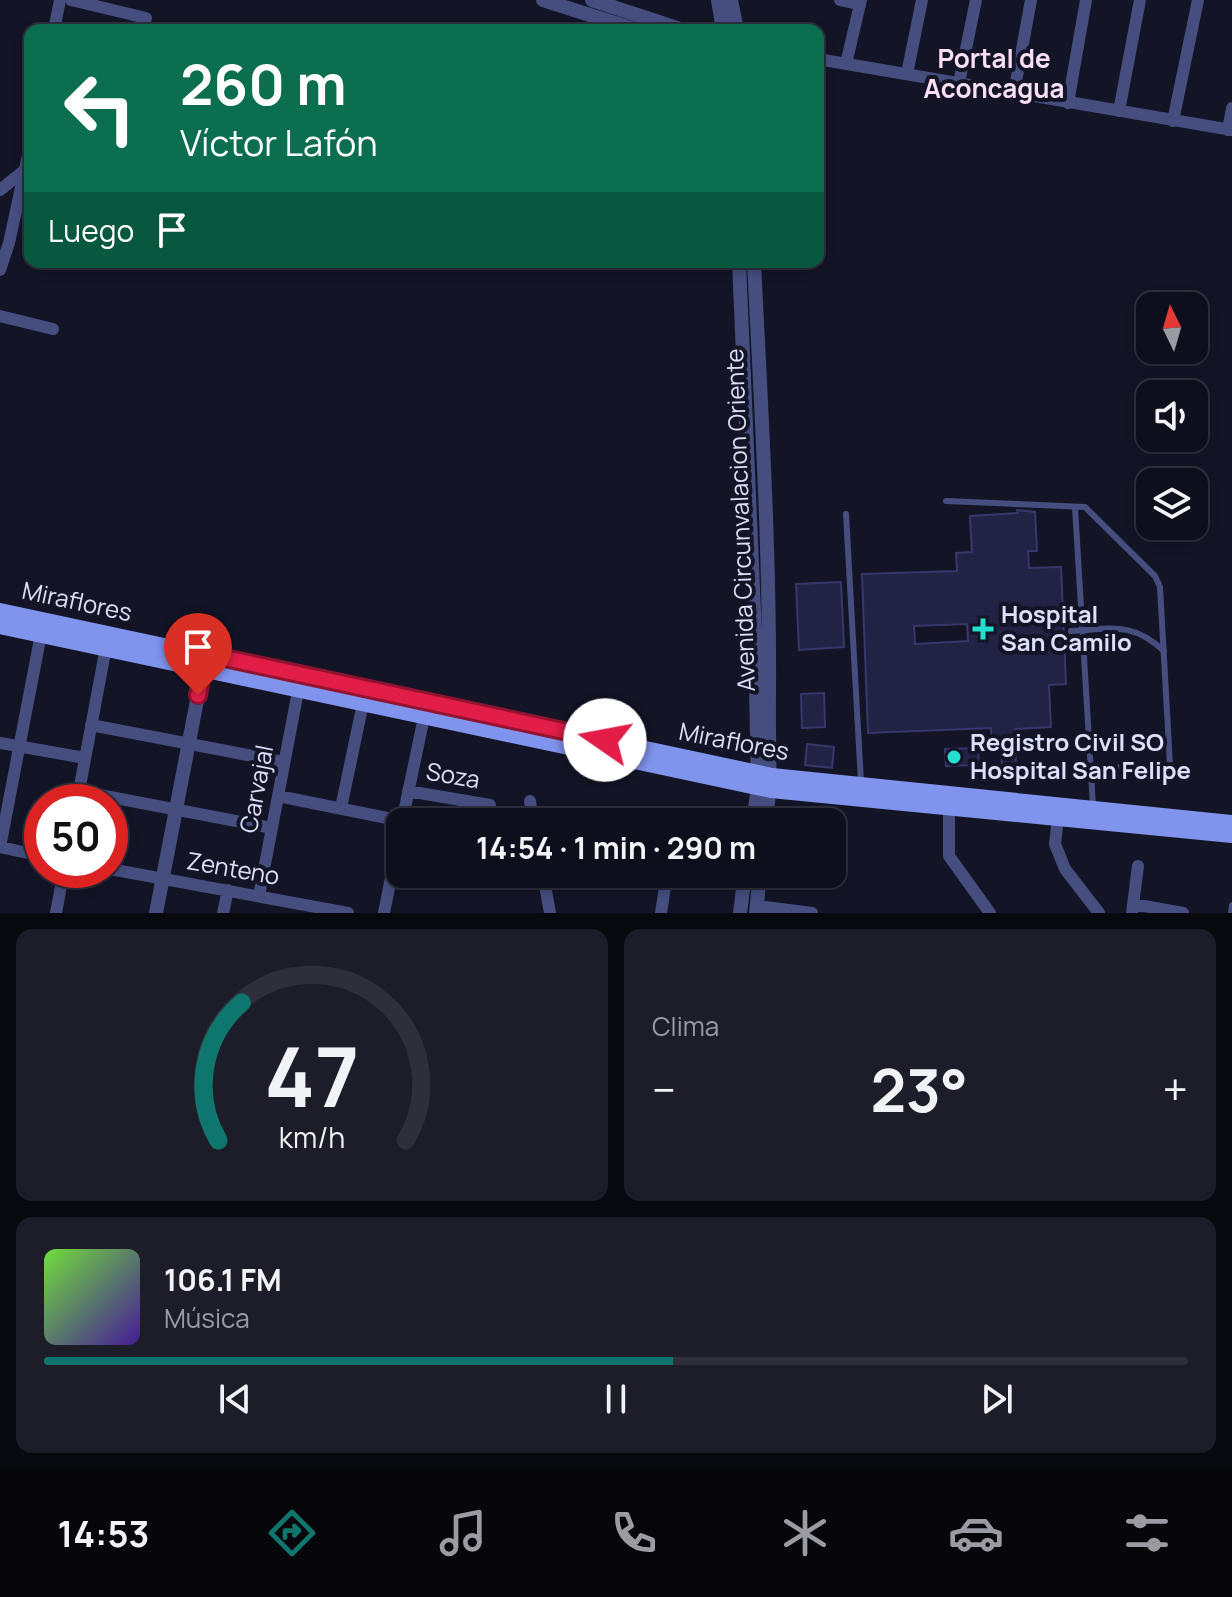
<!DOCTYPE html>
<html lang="es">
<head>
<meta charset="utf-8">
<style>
  :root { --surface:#0e0f1c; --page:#1c1d29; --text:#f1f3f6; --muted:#9b9ca3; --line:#2e2f3b; --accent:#0f766e }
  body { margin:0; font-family:Manrope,sans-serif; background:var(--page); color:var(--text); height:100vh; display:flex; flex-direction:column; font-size:30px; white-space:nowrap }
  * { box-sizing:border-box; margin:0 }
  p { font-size:26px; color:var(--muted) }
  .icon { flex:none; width:44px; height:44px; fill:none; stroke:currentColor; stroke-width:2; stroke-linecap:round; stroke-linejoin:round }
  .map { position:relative; height:913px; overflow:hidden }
  .sheet { display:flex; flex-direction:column; gap:16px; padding:16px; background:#08080f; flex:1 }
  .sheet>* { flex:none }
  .banner { position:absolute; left:24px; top:24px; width:800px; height:244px; border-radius:16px; box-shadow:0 4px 12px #0003,0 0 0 2px var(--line); background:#0b6e4f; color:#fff; overflow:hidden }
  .needle { width:52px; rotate:355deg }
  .tools { position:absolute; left:1136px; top:292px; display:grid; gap:16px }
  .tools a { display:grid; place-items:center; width:72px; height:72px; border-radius:16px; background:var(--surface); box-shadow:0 4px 12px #0003,0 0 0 2px var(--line); font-size:40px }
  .speed { position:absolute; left:24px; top:784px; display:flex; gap:16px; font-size:40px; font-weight:700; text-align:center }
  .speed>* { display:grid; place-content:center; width:104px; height:104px; border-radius:50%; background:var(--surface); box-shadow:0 4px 12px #0003,0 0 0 2px var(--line); line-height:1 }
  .speed .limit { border:12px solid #d22; background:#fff; color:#111 }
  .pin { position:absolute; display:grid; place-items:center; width:68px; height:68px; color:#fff; margin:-82px -34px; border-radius:50% 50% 50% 0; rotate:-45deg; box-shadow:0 0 8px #0007 }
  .pin .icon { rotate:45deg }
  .me { position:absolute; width:88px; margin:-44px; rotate:282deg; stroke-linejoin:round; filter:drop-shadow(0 0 6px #0008) }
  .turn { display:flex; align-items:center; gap:28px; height:168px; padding:0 24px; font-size:36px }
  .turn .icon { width:104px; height:104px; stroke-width:2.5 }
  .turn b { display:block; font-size:56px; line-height:68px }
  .then { display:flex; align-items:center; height:76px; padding:0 24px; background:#0003; gap:16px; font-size:30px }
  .big { font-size:60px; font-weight:700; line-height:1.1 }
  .sheet .tile { flex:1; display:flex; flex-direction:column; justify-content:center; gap:12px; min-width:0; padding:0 28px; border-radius:16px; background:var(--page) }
  .sheet .dial { align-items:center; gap:0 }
  .dial svg { height:208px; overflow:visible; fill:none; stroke:var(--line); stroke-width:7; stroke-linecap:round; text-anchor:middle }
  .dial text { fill:var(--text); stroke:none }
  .song { display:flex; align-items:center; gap:24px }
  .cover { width:96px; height:96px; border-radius:12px; background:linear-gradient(135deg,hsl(100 70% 55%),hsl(260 70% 35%)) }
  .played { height:8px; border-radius:4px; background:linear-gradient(90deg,var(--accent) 55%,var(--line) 55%) }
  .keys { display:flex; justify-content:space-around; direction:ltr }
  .heat { display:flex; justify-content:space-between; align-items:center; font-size:44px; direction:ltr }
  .sheet .tiles { flex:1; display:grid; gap:16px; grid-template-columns:1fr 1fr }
  .tile:last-child { grid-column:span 2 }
  .trip { position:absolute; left:386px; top:808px; width:460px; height:80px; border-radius:16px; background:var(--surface); box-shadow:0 4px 12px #0003,0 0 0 2px var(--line); font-weight:700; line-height:80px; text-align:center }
  .dock { display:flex; height:128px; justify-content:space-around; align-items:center; background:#06060b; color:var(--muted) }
  .dock .icon { width:56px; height:56px }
  .dock .active { color:var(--accent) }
  .dock b { font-size:36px; color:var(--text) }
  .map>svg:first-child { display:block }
  .building { fill:#222245; stroke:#37376d; stroke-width:2; fill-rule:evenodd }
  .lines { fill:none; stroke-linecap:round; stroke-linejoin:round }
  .service { stroke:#454e7f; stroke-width:6 }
  .minor { stroke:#454e7f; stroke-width:12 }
  .tertiary { stroke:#454e7f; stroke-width:14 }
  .secondary { stroke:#8194ed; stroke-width:16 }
  .route-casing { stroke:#92132f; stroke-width:20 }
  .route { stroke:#e11d48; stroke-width:14 }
  .poi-dot { fill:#23e0ce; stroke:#131426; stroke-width:3 }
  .labels { text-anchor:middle; stroke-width:8; stroke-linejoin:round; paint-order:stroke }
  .street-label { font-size:24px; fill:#dde0fa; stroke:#131426 }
  .poi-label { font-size:24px; font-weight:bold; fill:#dde0fa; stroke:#131426; text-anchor:start }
  .neighbourhood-label { font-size:26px; font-weight:bold; fill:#fbdff6; stroke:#131426 }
</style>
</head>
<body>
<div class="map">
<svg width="1232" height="913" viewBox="0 0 1232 913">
  <rect width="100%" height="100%" fill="#131426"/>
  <path class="building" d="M1017 510 1035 512 1037 551H1028L1029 568 1061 567 1066 684 1049 685 1051 727 1015 729 1016 766H1002L1001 749H992L991 728 868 733 862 574 957 571 956 553 972 552 970 516 1018 513ZM967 624 968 641 915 644 914 626Z
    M841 582 844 647 799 650 796 584Z
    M824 693 825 727 802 728 801 694Z
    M807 744 834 747 832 768 805 765Z
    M978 748 979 765 946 766 945 749Z"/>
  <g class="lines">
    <path class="service" d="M946 501 1085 507 1155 576 1160 587 1170 765 1092 769
      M1075 507 1093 806
      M846 514 861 782
      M1071 631C1111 629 1132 621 1164 651
      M1231 913 1232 905"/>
    <path class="minor" d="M71 0 146 18
      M840 0 860 4
      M54 30 60 0
      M818 59 1232 130
      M846 64 861 0
      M907 74 922 0
      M959 83 976 0
      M1014 93 1031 0
      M1068 103 1086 0
      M1119 111 1140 0
      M1173 121 1198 0
      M1228 130 1232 108
      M0 190 25 170
      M0 270 9 243 30 146
      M0 316 53 329
      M91 725 284 762
      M0 743 85 758
      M79 791 272 828
      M408 791 490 805
      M278 796 402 821
      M530 801 533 822
      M77 802 106 647
      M949 806V856L990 913
      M341 808 363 703
      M1058 818 1055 844 1065 869 1099 913
      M402 822 424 717
      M0 847 41 634
      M0 847 42 856
      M110 869 348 913
      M543 874 550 913
      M259 896 298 691
      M1133 904 1183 913
      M757 906 812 913
      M56 913 64 870
      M223 913 228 890
      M384 913 400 832
      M661 913 667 874
      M1132 913 1138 866"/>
    <path class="tertiary" d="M543 0 637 30
      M592 0 683 30
      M718 0 723 30
      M731 0 737 30
      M739 262 755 635 758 787 753 822
      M754 262C761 406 770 550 769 694 768 738 772 779 766 822
      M156 913 205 659
      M740 913 745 874
      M756 913 760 874"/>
    <path class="secondary" d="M0 611 772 776 1232 823
      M0 626 771 790 1232 835"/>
  </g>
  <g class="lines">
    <g class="route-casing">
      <path id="route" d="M198 695 206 654 605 740"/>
    </g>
    <use href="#route" class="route"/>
  </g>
  <g class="poi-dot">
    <path d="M979 617h8v8h8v8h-8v8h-8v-8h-8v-8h8z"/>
    <circle cx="954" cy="757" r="8"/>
  </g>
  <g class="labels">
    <g class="street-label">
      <text transform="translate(741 520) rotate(-92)" y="8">Avenida Circunvalacion Oriente</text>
      <text transform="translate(77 602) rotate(12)" y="8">Miraflores</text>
      <text transform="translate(734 742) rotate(11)" y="8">Miraflores</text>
      <text transform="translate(453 776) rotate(10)" y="8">Soza</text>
      <text transform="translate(257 789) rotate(-79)" y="8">Carvajal</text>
      <text transform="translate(233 869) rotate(10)" y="8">Zenteno</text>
    </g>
    <g class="poi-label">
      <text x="1001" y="623">Hospital<tspan x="1001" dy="28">San Camilo</tspan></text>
      <text x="970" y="751">Registro Civil SO<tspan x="970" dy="28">Hospital San Felipe</tspan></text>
    </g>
    <g class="neighbourhood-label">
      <text x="994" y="68">Portal de<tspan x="994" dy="30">Aconcagua</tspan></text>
    </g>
  </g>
</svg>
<div class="tools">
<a><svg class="needle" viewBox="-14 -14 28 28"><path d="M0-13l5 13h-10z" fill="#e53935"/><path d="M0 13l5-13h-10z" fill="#9b9ca3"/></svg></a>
<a><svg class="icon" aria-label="sound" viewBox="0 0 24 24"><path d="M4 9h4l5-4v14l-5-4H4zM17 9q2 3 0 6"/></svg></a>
<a><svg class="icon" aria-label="layers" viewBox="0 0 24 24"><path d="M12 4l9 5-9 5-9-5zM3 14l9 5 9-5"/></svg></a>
</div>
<div class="speed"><div class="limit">50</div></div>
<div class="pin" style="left:198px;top:695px;background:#d93025"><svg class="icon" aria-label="arrive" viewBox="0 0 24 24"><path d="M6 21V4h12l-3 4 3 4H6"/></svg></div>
<svg class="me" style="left:605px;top:740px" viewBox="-20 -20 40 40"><circle r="19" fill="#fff"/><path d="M0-13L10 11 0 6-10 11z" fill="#e11d48"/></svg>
<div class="trip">14:54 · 1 min · 290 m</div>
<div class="banner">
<div class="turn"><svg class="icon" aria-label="left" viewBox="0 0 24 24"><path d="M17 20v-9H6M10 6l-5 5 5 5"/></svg><div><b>260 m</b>Víctor Lafón</div></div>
<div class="then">Luego<svg class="icon" aria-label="arrive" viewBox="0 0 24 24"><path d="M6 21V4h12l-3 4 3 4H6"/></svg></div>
</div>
</div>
<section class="sheet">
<div class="tiles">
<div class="tile dial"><svg viewBox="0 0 100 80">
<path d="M14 69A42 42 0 1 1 86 69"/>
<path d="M14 69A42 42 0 0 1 23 16" stroke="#0f766e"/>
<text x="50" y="56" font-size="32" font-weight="700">47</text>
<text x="50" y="72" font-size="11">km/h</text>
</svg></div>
<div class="tile"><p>Clima</p>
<div class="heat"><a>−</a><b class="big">23°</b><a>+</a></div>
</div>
<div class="tile">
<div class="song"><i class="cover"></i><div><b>106.1 FM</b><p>Música</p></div></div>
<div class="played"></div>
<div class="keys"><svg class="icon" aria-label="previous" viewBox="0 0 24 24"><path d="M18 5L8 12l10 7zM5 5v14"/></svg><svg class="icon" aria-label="pause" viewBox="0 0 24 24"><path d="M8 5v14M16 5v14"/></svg><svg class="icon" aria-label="next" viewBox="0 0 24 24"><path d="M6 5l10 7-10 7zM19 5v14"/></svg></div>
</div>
</div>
</section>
<nav class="dock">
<b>14:53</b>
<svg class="icon active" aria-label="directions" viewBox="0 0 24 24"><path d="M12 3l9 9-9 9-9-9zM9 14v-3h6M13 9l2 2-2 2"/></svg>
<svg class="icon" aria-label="music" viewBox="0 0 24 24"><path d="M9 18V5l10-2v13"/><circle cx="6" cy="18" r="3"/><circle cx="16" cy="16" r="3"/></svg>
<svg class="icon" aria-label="phone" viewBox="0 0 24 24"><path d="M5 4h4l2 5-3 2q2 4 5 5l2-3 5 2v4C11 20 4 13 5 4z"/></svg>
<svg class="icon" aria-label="climate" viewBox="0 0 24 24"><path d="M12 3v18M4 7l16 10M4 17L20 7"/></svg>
<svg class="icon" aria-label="car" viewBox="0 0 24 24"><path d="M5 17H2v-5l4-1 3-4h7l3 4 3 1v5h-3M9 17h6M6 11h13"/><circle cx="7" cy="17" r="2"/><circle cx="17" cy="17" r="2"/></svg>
<svg class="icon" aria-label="filters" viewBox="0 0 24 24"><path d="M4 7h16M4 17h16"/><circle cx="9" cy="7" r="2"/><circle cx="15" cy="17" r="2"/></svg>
</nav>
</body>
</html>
